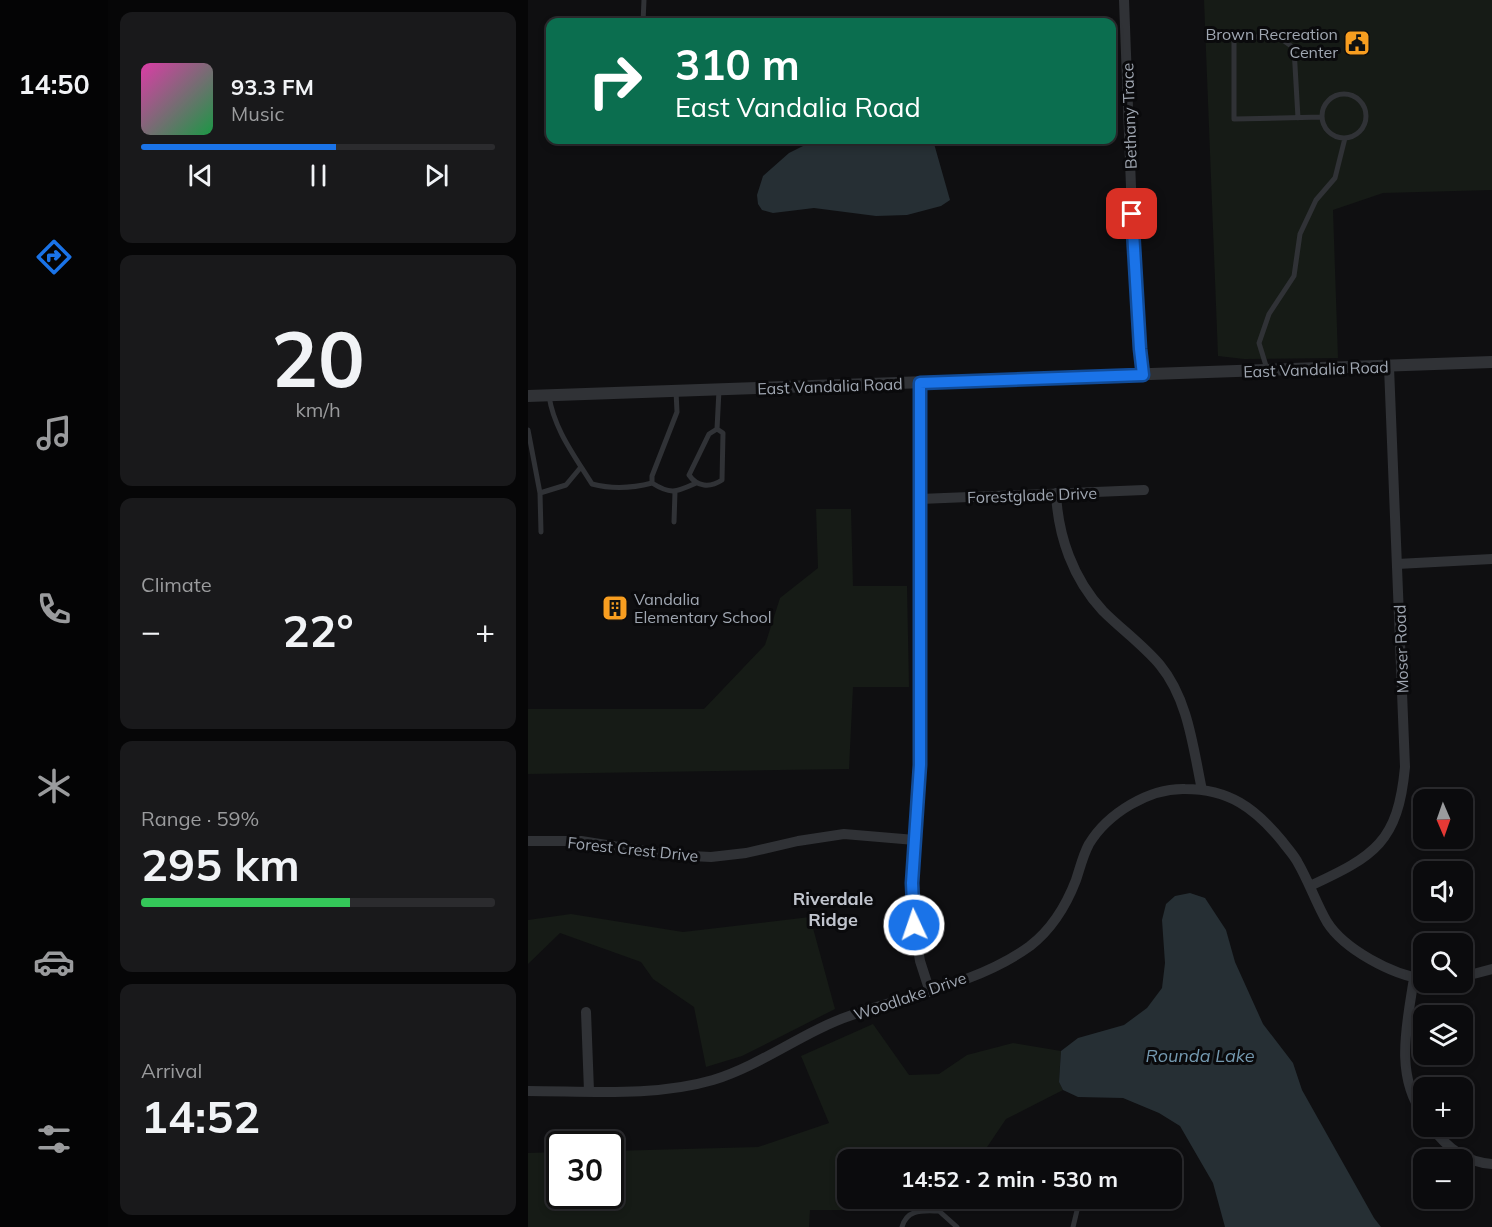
<!DOCTYPE html>
<html lang="en">
<head>
<meta charset="utf-8">
<style>
  :root { --surface:#0b0b0d; --page:#19191b; --text:#f1f3f6; --muted:#9a9b9d; --line:#2b2b2e; --accent:#1a73e8 }
  body { margin:0; font-family:Mulish,sans-serif; background:var(--page); color:var(--text); height:100vh; display:flex; flex-direction:column; font-size:22px; white-space:nowrap }
  * { box-sizing:border-box; margin:0 }
  p { font-size:20px; color:var(--muted) }
  .icon { flex:none; width:33px; height:33px; fill:none; stroke:currentColor; stroke-width:2; stroke-linecap:round; stroke-linejoin:round }
  .map { position:relative; flex:1; overflow:hidden }
  .panel { display:flex; flex-direction:column; gap:12px; padding:12px; background:#060607; width:420px }
  .panel>* { flex:none }
  .banner { position:absolute; left:18px; top:18px; width:570px; height:126px; border-radius:12px; box-shadow:0 3px 9px #0003,0 0 0 2px var(--line); background:#0b6e4f; color:#fff; overflow:hidden }
  .needle { width:39px; rotate:178deg }
  .fabs { position:absolute; left:885px; top:789px; display:grid; gap:12px }
  .fabs a { display:grid; place-items:center; width:60px; height:60px; border-radius:12px; background:var(--surface); box-shadow:0 3px 9px #0003,0 0 0 2px var(--line); font-size:30px }
  .speed { position:absolute; left:18px; top:1131px; display:flex; gap:12px; font-size:30px; font-weight:700; text-align:center }
  .speed>* { display:grid; place-content:center; width:78px; height:78px; border-radius:50%; background:var(--surface); box-shadow:0 3px 9px #0003,0 0 0 2px var(--line); line-height:1 }
  .speed .limit { border:3px solid #111; border-radius:9px; background:#fff; color:#111 }
  .pin { position:absolute; display:grid; place-items:center; width:51px; height:51px; color:#fff; margin:-26px; border-radius:12px; box-shadow:0 3px 9px #0006 }
  .me { position:absolute; width:66px; margin:-33px; rotate:357deg; stroke-linejoin:round; filter:drop-shadow(0 0 4px #0008) }
  .turn { display:flex; align-items:center; gap:21px; height:126px; padding:0 30px; font-size:27px }
  .turn .icon { width:78px; height:78px; stroke-width:2.5 }
  .turn b { display:block; font-size:42px; line-height:51px }
  .big { font-size:45px; font-weight:700; line-height:1.1 }
  .panel .widget { flex:1; display:flex; flex-direction:column; justify-content:center; gap:9px; min-width:0; padding:0 21px; border-radius:12px; background:var(--page) }
  .panel .dial { align-items:center; gap:0 }
  .dial b { font-size:78px; line-height:1 }
  .song { display:flex; align-items:center; gap:18px }
  .cover { width:72px; height:72px; border-radius:9px; background:linear-gradient(135deg,hsl(320 70% 55%),hsl(140 70% 35%)) }
  .played { height:6px; border-radius:3px; background:linear-gradient(90deg,var(--accent) 55%,var(--line) 55%) }
  .keys { display:flex; justify-content:space-around; direction:ltr }
  .heat { display:flex; justify-content:space-between; align-items:center; font-size:33px; direction:ltr }
  .charge { height:9px; border-radius:4px; background:linear-gradient(90deg,#34c759 59%,var(--line) 0) }
  .trip { position:absolute; left:309px; top:1149px; width:345px; height:60px; border-radius:12px; background:var(--surface); box-shadow:0 3px 9px #0003,0 0 0 2px var(--line); font-weight:700; line-height:60px; text-align:center }
  main { display:flex; flex:1; min-height:0 }
  .dock { display:flex; flex-direction:column; width:108px; justify-content:space-around; align-items:center; background:#040405; color:var(--muted) }
  .dock .icon { width:42px; height:42px }
  .dock .active { color:var(--accent) }
  .dock b { font-size:27px; color:var(--text) }
  .map>svg:first-child { display:block }
  .green { fill:#161b16 }
  .water { fill:#262f34 }
  .lines { fill:none; stroke-linecap:round; stroke-linejoin:round }
  .service { stroke:#303236; stroke-width:5 }
  .minor { stroke:#303236; stroke-width:10 }
  .tertiary { stroke:#303236; stroke-width:12 }
  .route-casing { stroke:#114b97; stroke-width:15 }
  .route { stroke:#1a73e8; stroke-width:10 }
  .labels { text-anchor:middle; stroke-width:6; stroke-linejoin:round; paint-order:stroke }
  .poi-label { font-size:16px; fill:#a0a7b2; stroke:#0a0a0c; text-anchor:end }
  .street-label { font-size:16px; fill:#a0a7b2; stroke:#0a0a0c }
  .neighbourhood-label { font-size:18px; font-weight:bold; fill:#c1c5ce; stroke:#0a0a0c }
  .water-label { font-size:18px; font-style:italic; fill:#7499b0; stroke:#0a0a0c }
</style>
</head>
<body>
<main>
<nav class="dock">
<b>14:50</b>
<svg class="icon active" aria-label="directions" viewBox="0 0 24 24"><path d="M12 3l9 9-9 9-9-9zM9 14v-3h6M13 9l2 2-2 2"/></svg>
<svg class="icon" aria-label="music" viewBox="0 0 24 24"><path d="M9 18V5l10-2v13"/><circle cx="6" cy="18" r="3"/><circle cx="16" cy="16" r="3"/></svg>
<svg class="icon" aria-label="phone" viewBox="0 0 24 24"><path d="M5 4h4l2 5-3 2q2 4 5 5l2-3 5 2v4C11 20 4 13 5 4z"/></svg>
<svg class="icon" aria-label="climate" viewBox="0 0 24 24"><path d="M12 3v18M4 7l16 10M4 17L20 7"/></svg>
<svg class="icon" aria-label="car" viewBox="0 0 24 24"><path d="M5 17H2v-5l4-1 3-4h7l3 4 3 1v5h-3M9 17h6M6 11h13"/><circle cx="7" cy="17" r="2"/><circle cx="17" cy="17" r="2"/></svg>
<svg class="icon" aria-label="filters" viewBox="0 0 24 24"><path d="M4 7h16M4 17h16"/><circle cx="9" cy="7" r="2"/><circle cx="15" cy="17" r="2"/></svg>
</nav>
<section class="panel">
<div class="widget">
<div class="song"><i class="cover"></i><div><b>93.3 FM</b><p>Music</p></div></div>
<div class="played"></div>
<div class="keys"><svg class="icon" aria-label="previous" viewBox="0 0 24 24"><path d="M18 5L8 12l10 7zM5 5v14"/></svg><svg class="icon" aria-label="pause" viewBox="0 0 24 24"><path d="M8 5v14M16 5v14"/></svg><svg class="icon" aria-label="next" viewBox="0 0 24 24"><path d="M6 5l10 7-10 7zM19 5v14"/></svg></div>
</div>
<div class="widget dial"><b>20</b><p>km/h</p></div>
<div class="widget"><p>Climate</p>
<div class="heat"><a>−</a><b class="big">22°</b><a>+</a></div>
</div>
<div class="widget"><p>Range · 59%</p><b class="big">295 km</b><div class="charge"></div></div>
<div class="widget"><p>Arrival</p><b class="big">14:52</b></div>
</section>
<div class="map">
<svg width="964" height="1227" viewBox="0 0 964 1227">
  <rect width="100%" height="100%" fill="#0f0f11"/>
  <path class="green" d="M676 0H964V190L855 193 805 210 810 358 716 359 690 356Z
    M288 509H323L325 586H379L381 687H325L321 769 0 774V709H176L237 645 252 598 290 568Z
    M43 914 155 932 282 917 307 1009 214 1056 178 1067 166 1007 125 979 113 962 32 933 0 964V920Z
    M345 1024 381 1075 411 1074 439 1055 485 1043 533 1051 531 1082 535 1090 478 1119 451 1159H320L318 1210H282L281 1227H0V1153L31 1152 32 1196H82L83 1151 230 1147 301 1123 273 1056Z"/>
  <path class="water" d="M287 140H405L422 200 413 206 379 215 348 216 286 208 245 213 234 210 230 204 229 195 235 176 261 153Z
    M662 893 677 898 698 930 707 962 735 1024 765 1063 774 1090 846 1218 853 1227H697L685 1183 652 1126 631 1113 595 1098 550 1097 535 1090 531 1082 533 1051 550 1038 596 1025 619 1008 634 988 637 963 634 920 638 904 647 896Z"/>
  <g class="lines">
    <path class="service" d="M115 22 116 0
      M794 116a22 22 0 1 1 44 0a22 22 0 1 1-44 0Z
      M770 118 766 48 749 36 706 38V119L794 117
      M739 369 731 343 741 314 766 276 772 234 788 200 807 178 817 138
      M148 391 149 412 124 476V483C143 495 148 492 168 483
      M21 396C26 429 46 455 64 484 83 489 105 488 124 483
      M189 429 181 434 161 475C169 487 182 488 194 480L195 433 189 429 191 390
      M0 430 12 493 38 485 53 467
      M12 493 13 532
      M146 522 147 492
      M601 1198 607 1200
      M374 1227C379 1208 396 1211 411 1211L429 1227
      M545 1227 552 1198"/>
    <path class="minor" d="M596 0 604 214 612 349 615 375
      M392 383V765L384 883 386 925 392 961 402 992
      M528 493C530 536 545 579 575 611 593 629 615 645 632 665 660 699 665 747 674 790
      M392 499 616 490
      M869 564 964 559
      M0 841H53L142 855 183 857 218 853 270 841 316 834 387 840
      M782 886C847 856 870 842 877 767L861 367
      M934 977 964 969
      M886 978C879 1024 866 1075 896 1116
      M58 1012 61 1091
      M0 1091C60 1091 127 1097 185 1080 234 1065 276 1031 324 1015 382 995 451 983 502 946 524 929 538 906 548 880 552 868 555 855 561 844 580 813 621 788 657 789 701 789 727 808 754 841 759 848 766 855 770 863 781 882 788 903 799 922 816 949 864 975 896 979
      M903 1126C919 1148 937 1162 964 1164"/>
    <path class="tertiary" d="M0 396 964 362"/>
  </g>
  <g class="lines">
    <g class="route-casing">
      <path id="route" d="M386 925 384 883 392 765V383L615 375 612 349 604 214"/>
    </g>
    <use href="#route" class="route"/>
  </g>
  <defs>
    <g id="civic-square" transform="scale(1.35)"><rect x="-9" y="-9" width="18" height="18" rx="4" fill="#f89e20" stroke="#0a0a0c"/><path d="M-.6-6.5H3V-4.5H.6V-3L4-1V1h2V6H-6V1h2V-1L-.6-3ZM-1.2 2.5V6h2.4V2.5Z" fill="#111"/></g>
    <g id="building-square" transform="scale(1.35)"><rect x="-9" y="-9" width="18" height="18" rx="4" fill="#f89e20" stroke="#0a0a0c"/><path d="M-4-6H4V6H1V3H-1V6H-4ZM-2.5-4.3h1.7v1.8h-1.7ZM.8-4.3h1.7v1.8H.8ZM-2.5-1h1.7V.8h-1.7ZM.8-1h1.7V.8H.8Z" fill="#111"/></g>
  </defs>
  <g fill-rule="evenodd">
    <use href="#civic-square" x="829" y="43"/>
    <use href="#building-square" x="87" y="608"/>
  </g>
  <g class="labels">
    <g class="poi-label">
      <text x="810" y="40">Brown Recreation<tspan x="810" dy="18">Center</tspan></text>
      <text x="106" y="605" text-anchor="start">Vandalia<tspan x="106" dy="18">Elementary School</tspan></text>
    </g>
    <g class="street-label">
      <text transform="translate(601 116) rotate(-92)" y="6">Bethany Trace</text>
      <text transform="translate(788 369) rotate(-2)" y="6">East Vandalia Road</text>
      <text transform="translate(302 386) rotate(-2)" y="6">East Vandalia Road</text>
      <text transform="translate(504 495) rotate(-2)" y="6">Forestglade Drive</text>
      <text transform="translate(873 649) rotate(-92)" y="6">Moser Road</text>
      <text transform="translate(105 849) rotate(6)" y="6">Forest Crest Drive</text>
      <text transform="translate(382 996) rotate(-19)" y="6">Woodlake Drive</text>
    </g>
    <g class="neighbourhood-label">
      <text x="305" y="905">Riverdale<tspan x="305" dy="21">Ridge</tspan></text>
    </g>
    <g class="water-label">
      <text x="672" y="1062">Rounda Lake</text>
    </g>
  </g>
</svg>
<div class="fabs">
<a><svg class="needle" viewBox="-14 -14 28 28"><path d="M0-13l5 13h-10z" fill="#e53935"/><path d="M0 13l5-13h-10z" fill="#9a9b9d"/></svg></a>
<a><svg class="icon" aria-label="sound" viewBox="0 0 24 24"><path d="M4 9h4l5-4v14l-5-4H4zM17 9q2 3 0 6"/></svg></a>
<a><svg class="icon" aria-label="search" viewBox="0 0 24 24"><circle cx="10" cy="10" r="6"/><path d="M15 15l6 6"/></svg></a>
<a><svg class="icon" aria-label="layers" viewBox="0 0 24 24"><path d="M12 4l9 5-9 5-9-5zM3 14l9 5 9-5"/></svg></a>
<a>+</a>
<a>−</a>
</div>
<div class="speed"><div class="limit">30</div></div>
<div class="pin" style="left:604px;top:214px;background:#d93025"><svg class="icon" aria-label="arrive" viewBox="0 0 24 24"><path d="M6 21V4h12l-3 4 3 4H6"/></svg></div>
<svg class="me" style="left:386px;top:925px" viewBox="-20 -20 40 40"><circle r="17" fill="#1a73e8" stroke="#fff" stroke-width="3"/><path d="M0-11L8 9 0 5-8 9z" fill="#fff"/></svg>
<div class="trip">14:52 · 2 min · 530 m</div>
<div class="banner">
<div class="turn"><svg class="icon" aria-label="right" viewBox="0 0 24 24"><path d="M7 20v-9h11M14 6l5 5-5 5"/></svg><div><b>310 m</b>East Vandalia Road</div></div>
</div>
</div>
</main>
</body>
</html>
